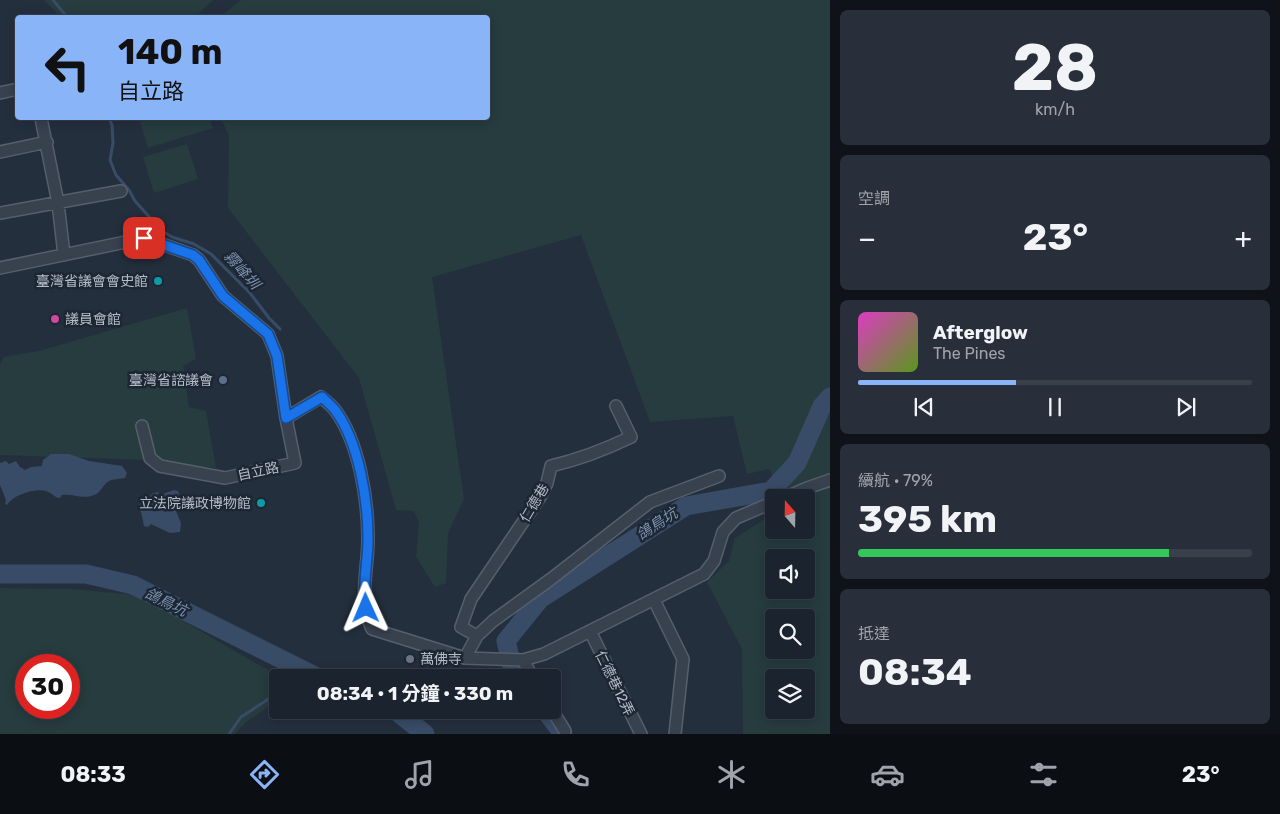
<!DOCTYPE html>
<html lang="zh-TW">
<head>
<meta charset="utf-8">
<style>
  :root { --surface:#1b232e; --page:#282f3a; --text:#f1f3f6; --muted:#a0a4aa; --line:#39404a; --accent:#8ab4f8 }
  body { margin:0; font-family:Rubik,"Noto Sans TC",sans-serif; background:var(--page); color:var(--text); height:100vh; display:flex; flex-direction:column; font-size:19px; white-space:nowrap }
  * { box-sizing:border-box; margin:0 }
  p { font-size:16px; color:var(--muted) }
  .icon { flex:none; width:28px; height:28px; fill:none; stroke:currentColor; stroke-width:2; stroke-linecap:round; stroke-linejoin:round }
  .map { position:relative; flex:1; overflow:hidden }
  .sheet { display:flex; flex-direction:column; gap:10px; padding:10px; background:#0f1319; width:450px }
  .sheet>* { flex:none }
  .banner { position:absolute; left:15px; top:15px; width:475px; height:105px; border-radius:5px; box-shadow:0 2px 12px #0003,0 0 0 1px var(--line); background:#8ab4f8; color:#111; overflow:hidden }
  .needle { width:32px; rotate:340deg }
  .fabs { position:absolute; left:765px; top:489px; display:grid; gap:10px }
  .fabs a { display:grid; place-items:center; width:50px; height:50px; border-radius:5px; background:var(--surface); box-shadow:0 2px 12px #0003,0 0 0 1px var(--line); font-size:25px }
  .speed { position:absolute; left:15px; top:654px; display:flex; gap:10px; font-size:25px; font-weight:700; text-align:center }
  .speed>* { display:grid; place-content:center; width:65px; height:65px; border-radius:50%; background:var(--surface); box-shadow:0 2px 12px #0003,0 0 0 1px var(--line); line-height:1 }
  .speed .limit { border:8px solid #d22; background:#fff; color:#111 }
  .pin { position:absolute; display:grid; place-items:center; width:42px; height:42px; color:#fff; margin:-21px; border-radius:10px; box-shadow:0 2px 8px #0006 }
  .me { position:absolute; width:55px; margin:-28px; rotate:359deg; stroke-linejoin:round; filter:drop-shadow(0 0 4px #0008) }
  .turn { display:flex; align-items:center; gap:18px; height:105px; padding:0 20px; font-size:22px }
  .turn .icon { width:65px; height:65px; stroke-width:2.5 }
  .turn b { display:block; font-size:35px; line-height:42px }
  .big { font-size:38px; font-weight:700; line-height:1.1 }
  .sheet .tile { flex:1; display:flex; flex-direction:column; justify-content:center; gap:8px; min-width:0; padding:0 18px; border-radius:8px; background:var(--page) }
  .sheet .dial { align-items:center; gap:0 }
  .dial b { font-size:65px; line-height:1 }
  .song { display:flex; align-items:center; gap:15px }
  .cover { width:60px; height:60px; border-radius:8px; background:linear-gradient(135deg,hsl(310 70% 55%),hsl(90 70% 35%)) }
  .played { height:5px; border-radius:2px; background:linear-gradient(90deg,var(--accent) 40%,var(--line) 40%) }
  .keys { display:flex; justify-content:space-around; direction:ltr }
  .heat { display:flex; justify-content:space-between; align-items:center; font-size:28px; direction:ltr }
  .charge { height:8px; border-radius:4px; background:linear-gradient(90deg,#34c759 79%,var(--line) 0) }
  .trip { position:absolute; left:269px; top:669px; width:292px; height:50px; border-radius:5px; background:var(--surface); box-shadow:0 2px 12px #0003,0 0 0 1px var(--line); font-weight:700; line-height:50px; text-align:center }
  .menu { display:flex; height:80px; justify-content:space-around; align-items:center; background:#0b0e12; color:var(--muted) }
  .menu .icon { width:35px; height:35px }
  .menu .on { color:var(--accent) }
  .menu b { font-size:22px; color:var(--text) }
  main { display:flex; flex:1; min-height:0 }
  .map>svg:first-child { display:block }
  .green { fill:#263c3f; fill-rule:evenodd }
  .water { fill:#394c67 }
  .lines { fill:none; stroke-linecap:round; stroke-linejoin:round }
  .stream { stroke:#394c67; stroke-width:3 }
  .river { stroke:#394c67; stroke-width:19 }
  .minor-casing { stroke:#565f6c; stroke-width:14 }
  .minor { stroke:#38414e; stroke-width:11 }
  .route-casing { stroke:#114b97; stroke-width:12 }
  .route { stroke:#1a73e8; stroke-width:9 }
  .culture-dot { fill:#0f9aa8; stroke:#1d2633; stroke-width:2 }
  .hotel-dot { fill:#d1479c; stroke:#1d2633; stroke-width:2 }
  .service-dot { fill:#5c6f8a; stroke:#1d2633; stroke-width:2 }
  .worship-dot { fill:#6b7280; stroke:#1d2633; stroke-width:2 }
  .labels { text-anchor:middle; stroke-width:5; stroke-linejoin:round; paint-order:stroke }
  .poi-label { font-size:14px; fill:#b4bcc9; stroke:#1d2633; text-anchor:end }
  .street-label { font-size:14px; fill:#b4bcc9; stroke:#1d2633 }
  .water-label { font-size:15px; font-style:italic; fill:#7c92b1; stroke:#1d2633 }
</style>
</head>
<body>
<main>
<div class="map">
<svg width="830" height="734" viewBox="0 0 830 734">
  <rect width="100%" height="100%" fill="#242f3e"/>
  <path class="green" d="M44 0H213L194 18 58 17 56 12Z
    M241 0H830V734H743L742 649 707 582 729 561 735 538 774 513V530H806V498L783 497 769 469 747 474 733 416 650 422 581 235 432 277 464 499 448 533 446 583 435 587 416 557 419 523 414 511 396 510 359 378 228 208 229 135 220 118H488V18H219ZM774 558H806V590H774ZM774 618H806V650H774ZM774 678H806V710H774Z
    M139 118H209L213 128 148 148Z
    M187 144 198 179 154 193 143 157Z
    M187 308 196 359 183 366 189 407 206 411 216 468 148 460 1 455 0 456V364L4 357 39 351Z
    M0 588 71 589 138 595 280 677 278 678 277 697 275 702 246 722 235 734H0ZM26 665H69V708H26Z"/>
  <path class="water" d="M51 454H69L89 461 122 466 127 473 125 478C120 479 113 479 109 481 102 485 101 493 94 495 82 500 73 493 62 495L60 498C55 498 52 493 46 491 35 488 13 495 7 505L5 504 6 500 0 485V463L6 461 9 464 16 461 20 467 25 470 31 467 42 466 43 460Z
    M174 490 178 491 179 493 176 511 181 523 180 532 170 533 151 524 148 527 144 526 141 512 138 509 141 501 147 500 153 493 159 492 157 496 160 497 163 494Z"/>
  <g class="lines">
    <path class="stream" d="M53 0 68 18
      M109 118 112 125 113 143 110 160 116 175 129 190 135 201 162 231 172 237 194 244 211 254 250 293 269 318 280 329
      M278 678 284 661
      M229 734 241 717 270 698 278 678"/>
    <path class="river" d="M0 574H86L133 585 319 678
      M521 678 512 666 506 641 540 599 686 506 771 491 797 463 822 406 830 397
      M395 710 425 734
      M545 710 563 734"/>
    <g class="minor-casing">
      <path id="minor" d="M0 93 18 89
        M41 118 58 203 64 255
        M0 152 47 142
        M0 213 121 191
        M0 268 145 238 193 255 199 260 223 296 268 334 277 356 286 418
        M142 426 150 458 160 466 225 478 295 463 286 418 321 397C326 401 331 405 335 410 359 442 368 499 368 539 368 570 358 600 372 629L465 658 523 660 544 654 704 574 714 561 723 532 736 518 774 502
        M784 498 807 488 830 480
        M654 600 683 659 675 734
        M590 631 641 734
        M477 636 493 621 551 579 650 502 719 476
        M465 658 477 636 461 627 471 599 540 497 547 483 551 466C581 459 604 450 631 437L616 406
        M523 660 533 678
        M552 710 565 731"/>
    </g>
    <use href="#minor" class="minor"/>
  </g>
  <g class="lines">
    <g class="route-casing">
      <path id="route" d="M144 238 193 255 199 260 223 296 268 334 277 356 286 418 322 397C326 401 331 405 335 410 359 442 368 500 368 539 368 562 362 585 366 608"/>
    </g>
    <use href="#route" class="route"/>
  </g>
  <g class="culture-dot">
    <circle cx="158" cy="281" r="5"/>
    <circle cx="261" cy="503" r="5"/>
  </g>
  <circle class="hotel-dot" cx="55" cy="319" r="5"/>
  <circle class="service-dot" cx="223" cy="380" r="5"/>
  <circle class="worship-dot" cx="410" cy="659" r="5"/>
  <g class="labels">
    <g class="poi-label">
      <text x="148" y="286">臺灣省議會會史館</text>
      <text x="65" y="324" text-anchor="start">議員會館</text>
      <text x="213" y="385">臺灣省諮議會</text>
      <text x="251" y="508">立法院議政博物館</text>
      <text x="420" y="664" text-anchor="start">萬佛寺</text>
    </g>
    <g class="street-label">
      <text transform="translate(258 471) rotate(-12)" y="5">自立路</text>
      <text transform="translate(534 503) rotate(-59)" y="5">仁德巷</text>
      <text transform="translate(615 683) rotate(64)" y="5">仁德巷12弄</text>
    </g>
    <g class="water-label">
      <text transform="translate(242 270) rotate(48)" y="5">霧峰圳</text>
      <text transform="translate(657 524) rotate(-33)" y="5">鴿鳥坑</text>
      <text transform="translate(166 602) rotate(26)" y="5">鴿鳥坑</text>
    </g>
  </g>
</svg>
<div class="fabs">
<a><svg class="needle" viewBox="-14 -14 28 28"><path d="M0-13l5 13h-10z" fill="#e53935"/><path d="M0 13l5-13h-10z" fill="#a0a4aa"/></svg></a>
<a><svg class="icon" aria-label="sound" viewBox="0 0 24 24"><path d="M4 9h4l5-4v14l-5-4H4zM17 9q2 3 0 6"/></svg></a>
<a><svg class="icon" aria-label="search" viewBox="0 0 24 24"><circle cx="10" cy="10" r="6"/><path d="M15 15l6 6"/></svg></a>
<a><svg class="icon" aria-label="layers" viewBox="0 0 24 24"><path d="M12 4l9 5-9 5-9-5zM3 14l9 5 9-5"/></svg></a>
</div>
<div class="speed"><div class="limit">30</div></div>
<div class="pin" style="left:144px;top:238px;background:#d93025"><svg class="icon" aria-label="arrive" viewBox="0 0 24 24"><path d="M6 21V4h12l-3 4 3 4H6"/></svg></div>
<svg class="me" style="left:366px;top:608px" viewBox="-20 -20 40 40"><path d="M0-17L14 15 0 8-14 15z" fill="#1a73e8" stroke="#fff" stroke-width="4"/></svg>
<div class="trip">08:34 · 1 分鐘 · 330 m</div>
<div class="banner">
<div class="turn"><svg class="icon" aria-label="left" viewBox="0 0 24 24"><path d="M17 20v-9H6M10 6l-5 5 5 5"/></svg><div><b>140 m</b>自立路</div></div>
</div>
</div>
<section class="sheet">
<div class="tile dial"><b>28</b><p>km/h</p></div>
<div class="tile"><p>空調</p>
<div class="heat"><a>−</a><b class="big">23°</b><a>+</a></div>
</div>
<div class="tile">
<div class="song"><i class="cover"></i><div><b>Afterglow</b><p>The Pines</p></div></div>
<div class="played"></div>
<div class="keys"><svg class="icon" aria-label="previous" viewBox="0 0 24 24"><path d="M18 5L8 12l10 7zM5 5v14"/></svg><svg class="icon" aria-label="pause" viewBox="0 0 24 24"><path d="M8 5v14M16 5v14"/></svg><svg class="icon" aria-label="next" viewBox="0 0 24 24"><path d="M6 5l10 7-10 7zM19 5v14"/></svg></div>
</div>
<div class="tile"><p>續航 · 79%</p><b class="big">395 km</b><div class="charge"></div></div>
<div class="tile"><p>抵達</p><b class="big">08:34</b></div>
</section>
</main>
<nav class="menu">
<b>08:33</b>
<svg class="icon on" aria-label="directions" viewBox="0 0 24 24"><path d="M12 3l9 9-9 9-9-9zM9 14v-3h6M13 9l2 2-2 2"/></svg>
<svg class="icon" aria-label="music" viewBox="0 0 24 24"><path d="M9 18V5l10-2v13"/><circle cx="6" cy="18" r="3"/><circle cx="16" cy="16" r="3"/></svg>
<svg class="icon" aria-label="phone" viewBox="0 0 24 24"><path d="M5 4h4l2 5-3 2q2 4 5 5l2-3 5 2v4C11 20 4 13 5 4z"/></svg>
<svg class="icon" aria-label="climate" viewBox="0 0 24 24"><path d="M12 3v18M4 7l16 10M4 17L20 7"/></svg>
<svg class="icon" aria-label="car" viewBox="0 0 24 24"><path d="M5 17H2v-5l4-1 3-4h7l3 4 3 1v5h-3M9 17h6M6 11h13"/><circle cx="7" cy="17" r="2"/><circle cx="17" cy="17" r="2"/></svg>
<svg class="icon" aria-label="filters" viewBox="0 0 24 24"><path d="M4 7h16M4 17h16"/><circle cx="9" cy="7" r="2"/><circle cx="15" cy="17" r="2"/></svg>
<b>23°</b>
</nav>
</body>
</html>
